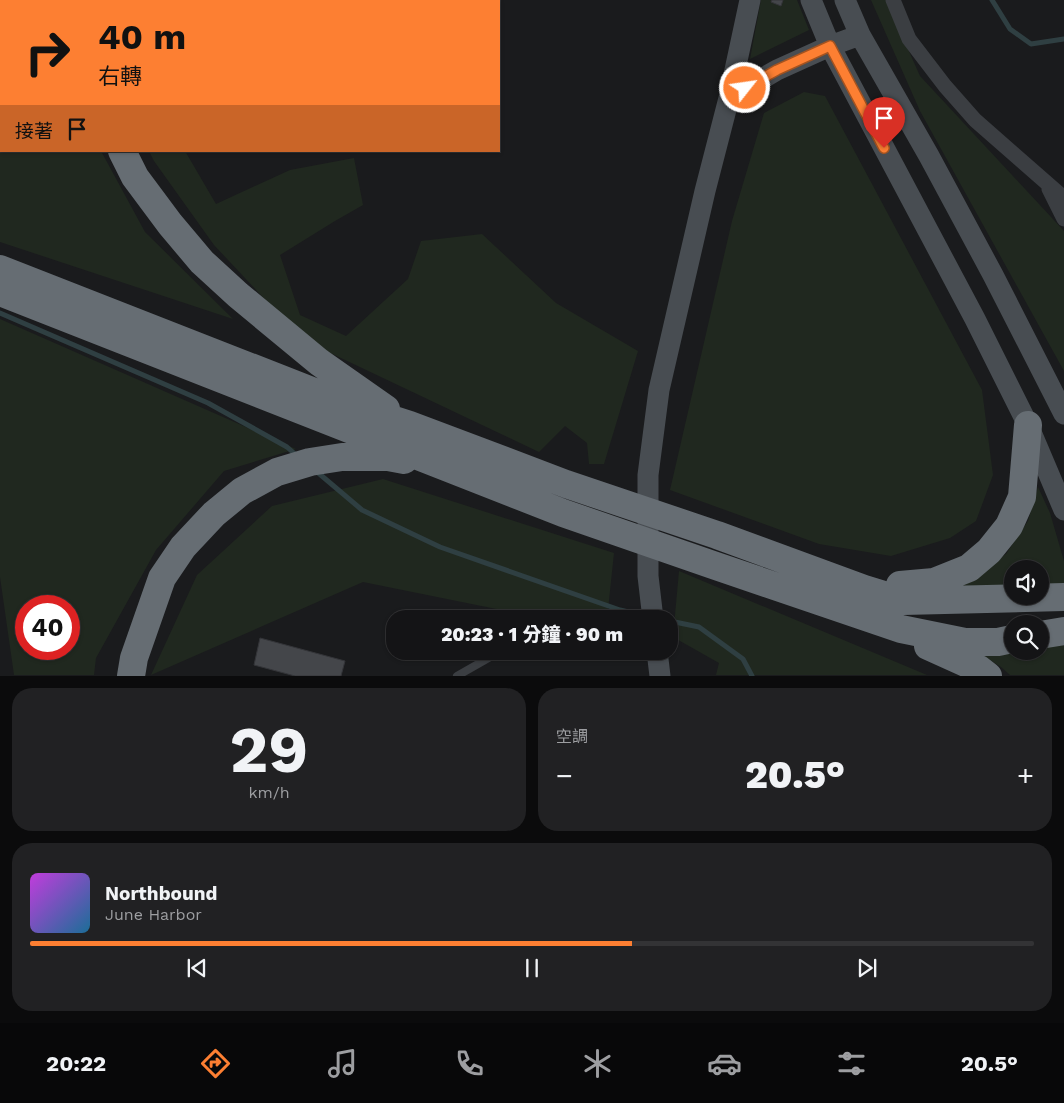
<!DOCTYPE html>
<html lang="zh-TW">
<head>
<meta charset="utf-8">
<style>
  :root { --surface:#141416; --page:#212123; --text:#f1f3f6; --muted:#9d9ea1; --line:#333335; --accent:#fd7f32 }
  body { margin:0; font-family:"Work Sans","Noto Sans TC",sans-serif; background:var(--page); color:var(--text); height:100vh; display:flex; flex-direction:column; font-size:19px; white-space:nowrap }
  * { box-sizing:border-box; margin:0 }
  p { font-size:16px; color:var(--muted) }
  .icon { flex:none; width:28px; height:28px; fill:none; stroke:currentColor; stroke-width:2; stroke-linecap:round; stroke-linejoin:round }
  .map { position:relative; height:676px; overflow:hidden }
  .side { display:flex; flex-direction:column; gap:12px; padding:12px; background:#0b0b0c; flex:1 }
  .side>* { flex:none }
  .hud { position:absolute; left:0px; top:0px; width:500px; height:152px; box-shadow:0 1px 4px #0004,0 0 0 1px var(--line); background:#fd7f32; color:#111; overflow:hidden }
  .buttons { position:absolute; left:1004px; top:560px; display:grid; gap:10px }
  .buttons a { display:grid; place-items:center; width:45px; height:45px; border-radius:50%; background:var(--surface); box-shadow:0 1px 4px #0004,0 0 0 1px var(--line); font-size:25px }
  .speed { position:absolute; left:15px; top:595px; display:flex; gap:10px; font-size:25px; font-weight:700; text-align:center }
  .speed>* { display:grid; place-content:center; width:65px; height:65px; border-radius:50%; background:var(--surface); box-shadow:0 1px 4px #0004,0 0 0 1px var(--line); line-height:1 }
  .speed .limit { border:8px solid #d22; background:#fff; color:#111 }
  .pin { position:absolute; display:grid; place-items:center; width:42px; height:42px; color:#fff; margin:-51px -21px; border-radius:50% 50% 50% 0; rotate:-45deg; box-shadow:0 0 5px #0007 }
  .pin .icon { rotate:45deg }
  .me { position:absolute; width:55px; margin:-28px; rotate:60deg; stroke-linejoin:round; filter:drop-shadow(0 0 4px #0008) }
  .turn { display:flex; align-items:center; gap:18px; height:105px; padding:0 15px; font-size:22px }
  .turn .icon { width:65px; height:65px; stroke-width:2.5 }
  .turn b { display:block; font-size:35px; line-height:42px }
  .then { display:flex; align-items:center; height:48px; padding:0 15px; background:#0003; gap:10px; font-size:19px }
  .big { font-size:38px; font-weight:800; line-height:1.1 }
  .side .card { flex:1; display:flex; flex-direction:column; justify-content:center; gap:8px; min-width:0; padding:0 18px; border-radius:20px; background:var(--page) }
  .side .dial { align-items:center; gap:0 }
  .dial b { font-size:65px; line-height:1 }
  .song { display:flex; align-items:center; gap:15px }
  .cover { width:60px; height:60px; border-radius:8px; background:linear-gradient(135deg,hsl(290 70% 55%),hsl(200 70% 35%)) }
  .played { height:5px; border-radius:2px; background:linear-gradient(90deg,var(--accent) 60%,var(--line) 60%) }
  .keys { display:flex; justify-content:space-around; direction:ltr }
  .heat { display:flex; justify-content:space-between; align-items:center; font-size:28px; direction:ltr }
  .side .tiles { flex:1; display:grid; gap:12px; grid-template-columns:1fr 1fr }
  .card:last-child { grid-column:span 2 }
  .trip { position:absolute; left:386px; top:610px; width:292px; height:50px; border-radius:20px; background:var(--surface); box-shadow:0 1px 4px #0004,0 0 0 1px var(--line); font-weight:800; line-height:50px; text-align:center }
  .tabs { display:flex; height:80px; justify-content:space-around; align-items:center; background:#080809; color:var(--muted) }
  .tabs .icon { width:35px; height:35px }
  .tabs .selected { color:var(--accent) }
  .tabs b { font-size:22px; color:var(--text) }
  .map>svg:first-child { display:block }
  .green { fill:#20281f; fill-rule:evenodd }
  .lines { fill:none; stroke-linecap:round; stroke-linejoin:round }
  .stream { stroke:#2f3f42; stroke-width:5 }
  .building { fill:#44464a; stroke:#343539 }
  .lane { stroke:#3b3e42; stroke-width:8 }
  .street { stroke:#3b3e42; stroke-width:15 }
  .secondary { stroke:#484d52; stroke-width:21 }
  .highway { stroke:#666d73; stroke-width:28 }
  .route-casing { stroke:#a45320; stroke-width:12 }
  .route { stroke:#fd7f32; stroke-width:9 }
</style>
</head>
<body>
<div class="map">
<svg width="1064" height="676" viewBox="0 0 1064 676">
  <rect width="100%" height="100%" fill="#1a1b1d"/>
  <path class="green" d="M0 0H38L39 1H1V151H101L145 232 233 319 0 242Z
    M761 0H797L809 30 750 59Z
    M871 0H886L920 76 1064 231V371L920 111Z
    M804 92 825 96 982 390 993 475 976 521 950 538 891 556 819 544 670 490 732 221 764 113Z
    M149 151H185L216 204 290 170 354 158 363 205 335 221 280 255 300 315 346 336 408 279 421 241 482 234 556 303 638 351 604 464H589L587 443 565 426 539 452 303 340 214 245 154 161Z
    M0 319 296 449 224 471 156 550 96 658 94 675H14L0 577ZM26 606H69V649H26Z
    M383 479 614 553 607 619H546L363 582 151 675 197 575 272 506Z
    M1038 487 1050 513 1064 561V587L1040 588V569H1012V589L924 594 967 581 1006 554 1028 521Z
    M679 571 927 675H716L719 663 673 637Z
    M1064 638V675H1010L1001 667 979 653 1040 651V642Z"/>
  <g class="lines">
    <path class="stream" d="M992 0 1010 29 1031 44 1064 39
      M0 313 208 403 287 447 296 455
      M316 471 362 510 440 547 620 610 637 614
      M670 621 699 627 743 659 752 676"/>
  </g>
  <path class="building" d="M772 0H783L781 6 771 2Z
    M260 638 345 661 341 676H295L254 665Z"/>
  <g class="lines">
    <path class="lane" d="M457 1 458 0
      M457 676 492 656 529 651"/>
    <path class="street" d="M893 0 909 39 945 86 975 120 1064 198
      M1049 189 1064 219"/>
    <path class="secondary" d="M811 0 830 46 975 319 1028 425 1064 510
      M845 0 860 35 929 156 993 275 1064 414
      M729 98 777 70 830 46 860 35
      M653 619 648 576V475L659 390 705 191 729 98 750 0
      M657 651 660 676"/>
    <path class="highway" d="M59 0V1
      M122 151 135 177 170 224 202 262 238 295 319 362 386 409
      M0 269 345 404 410 425 566 484 717 535 864 589 903 601 1064 597
      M0 292 563 513 713 565 901 629 965 642H998L1012 639
      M900 585 934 582 969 568 989 551 1009 526 1022 497 1028 425
      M1040 635 1064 631
      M928 646 979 669 988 676
      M131 676 134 658 162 578 183 547 214 514 242 491 277 472 310 462 342 457H388L404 460"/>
  </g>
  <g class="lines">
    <g class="route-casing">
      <path id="route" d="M745 88 777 70 830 46 884 148"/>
    </g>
    <use href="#route" class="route"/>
  </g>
</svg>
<div class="buttons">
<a><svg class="icon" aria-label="sound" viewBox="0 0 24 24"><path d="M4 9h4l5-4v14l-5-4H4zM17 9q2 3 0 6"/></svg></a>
<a><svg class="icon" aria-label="search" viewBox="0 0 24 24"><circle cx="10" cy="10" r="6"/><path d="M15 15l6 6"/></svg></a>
</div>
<div class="speed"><div class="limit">40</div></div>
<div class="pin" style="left:884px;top:148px;background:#d93025"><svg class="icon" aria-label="arrive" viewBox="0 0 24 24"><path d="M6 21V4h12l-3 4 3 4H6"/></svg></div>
<svg class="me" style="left:745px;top:88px" viewBox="-20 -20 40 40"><circle r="17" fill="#fd7f32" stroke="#fff" stroke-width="3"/><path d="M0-11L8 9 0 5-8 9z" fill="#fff"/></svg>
<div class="trip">20:23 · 1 分鐘 · 90 m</div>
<div class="hud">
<div class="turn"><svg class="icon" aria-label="right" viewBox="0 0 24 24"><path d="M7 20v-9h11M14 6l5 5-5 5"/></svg><div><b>40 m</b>右轉</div></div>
<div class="then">接著<svg class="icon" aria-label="arrive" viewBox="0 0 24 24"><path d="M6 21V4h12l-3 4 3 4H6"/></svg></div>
</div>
</div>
<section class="side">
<div class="tiles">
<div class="card dial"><b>29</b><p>km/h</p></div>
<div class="card"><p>空調</p>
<div class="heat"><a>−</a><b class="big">20.5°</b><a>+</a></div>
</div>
<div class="card">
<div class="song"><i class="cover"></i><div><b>Northbound</b><p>June Harbor</p></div></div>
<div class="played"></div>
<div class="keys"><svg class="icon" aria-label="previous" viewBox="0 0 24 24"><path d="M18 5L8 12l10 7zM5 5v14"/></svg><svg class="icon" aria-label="pause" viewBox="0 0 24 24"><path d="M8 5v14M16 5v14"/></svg><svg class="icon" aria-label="next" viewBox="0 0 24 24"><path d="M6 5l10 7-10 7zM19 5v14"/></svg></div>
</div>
</div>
</section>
<nav class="tabs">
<b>20:22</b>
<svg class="icon selected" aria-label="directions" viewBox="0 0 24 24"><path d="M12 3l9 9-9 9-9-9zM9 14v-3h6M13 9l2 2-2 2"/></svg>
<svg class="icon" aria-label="music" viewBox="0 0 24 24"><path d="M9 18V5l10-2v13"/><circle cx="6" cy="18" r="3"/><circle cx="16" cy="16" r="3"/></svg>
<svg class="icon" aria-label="phone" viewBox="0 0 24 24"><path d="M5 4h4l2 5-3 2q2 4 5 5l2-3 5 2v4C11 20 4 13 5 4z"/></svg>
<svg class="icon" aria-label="climate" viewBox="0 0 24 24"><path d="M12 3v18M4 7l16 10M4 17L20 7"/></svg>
<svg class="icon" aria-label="car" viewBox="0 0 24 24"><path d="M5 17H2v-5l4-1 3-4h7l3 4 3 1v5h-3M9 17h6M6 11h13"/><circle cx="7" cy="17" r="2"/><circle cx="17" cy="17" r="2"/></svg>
<svg class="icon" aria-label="filters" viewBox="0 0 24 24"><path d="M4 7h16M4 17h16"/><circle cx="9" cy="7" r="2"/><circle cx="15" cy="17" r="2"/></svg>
<b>20.5°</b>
</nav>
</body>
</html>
